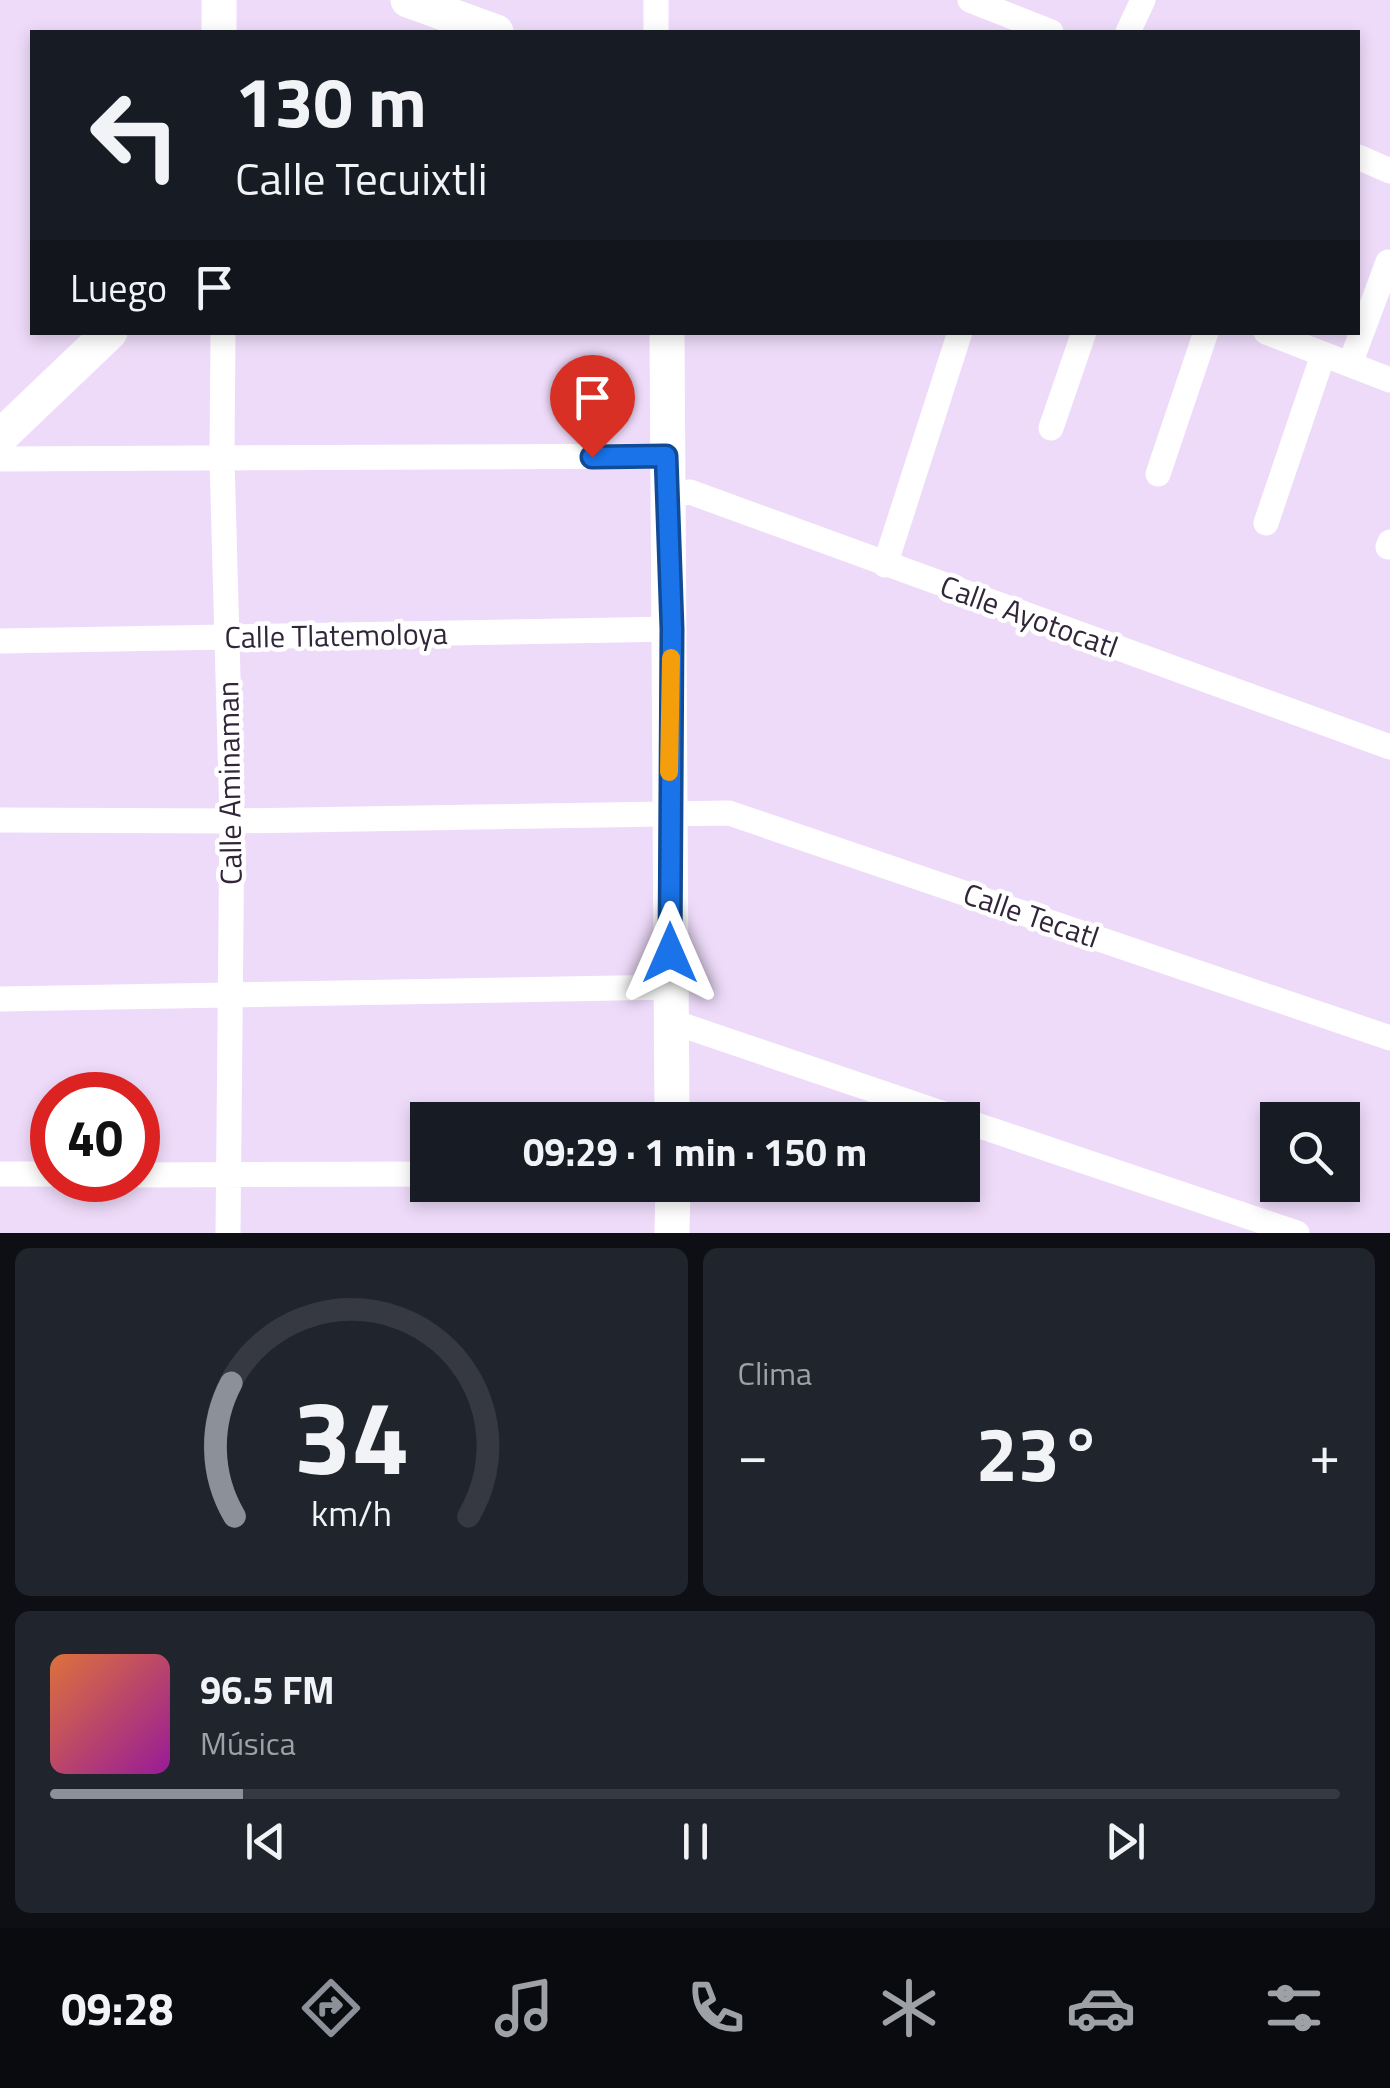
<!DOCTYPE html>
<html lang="es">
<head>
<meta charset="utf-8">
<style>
  :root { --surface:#171b24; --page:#20242c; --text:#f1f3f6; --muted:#9ea1a6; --line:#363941; --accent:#8c9099 }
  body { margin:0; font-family:"Titillium Web",sans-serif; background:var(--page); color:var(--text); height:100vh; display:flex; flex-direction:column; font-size:38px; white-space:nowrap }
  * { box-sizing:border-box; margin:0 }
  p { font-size:32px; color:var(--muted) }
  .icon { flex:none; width:55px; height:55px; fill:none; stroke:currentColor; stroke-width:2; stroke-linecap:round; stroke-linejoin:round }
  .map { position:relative; height:1233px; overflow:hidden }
  .side { display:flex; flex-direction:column; gap:15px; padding:15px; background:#0d0f14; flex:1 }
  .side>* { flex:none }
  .banner { position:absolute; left:30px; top:30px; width:1330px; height:305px; border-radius:0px; box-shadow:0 5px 15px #0003; background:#171b24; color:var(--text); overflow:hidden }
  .tools { position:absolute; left:1260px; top:1102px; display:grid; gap:20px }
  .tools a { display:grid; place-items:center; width:100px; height:100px; border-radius:0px; background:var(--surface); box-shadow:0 5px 15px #0003; font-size:50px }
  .speed { position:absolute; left:30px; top:1072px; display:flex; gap:20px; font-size:50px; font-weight:700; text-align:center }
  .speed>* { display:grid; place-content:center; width:130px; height:130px; border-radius:50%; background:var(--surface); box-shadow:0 5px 15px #0003; line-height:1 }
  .speed .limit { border:15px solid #d22; background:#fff; color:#111 }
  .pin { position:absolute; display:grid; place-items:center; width:85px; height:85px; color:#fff; margin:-102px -42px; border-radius:50% 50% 50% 0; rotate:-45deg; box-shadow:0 0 10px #0007 }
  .pin .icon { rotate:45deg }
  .me { position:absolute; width:110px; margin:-55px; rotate:0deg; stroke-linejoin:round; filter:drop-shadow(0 0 8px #0008) }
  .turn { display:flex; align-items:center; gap:35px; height:210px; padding:0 40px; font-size:45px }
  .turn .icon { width:130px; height:130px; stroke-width:2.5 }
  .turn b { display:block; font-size:70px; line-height:85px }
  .then { display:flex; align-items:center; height:95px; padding:0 40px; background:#0003; gap:20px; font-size:38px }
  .big { font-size:75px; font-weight:700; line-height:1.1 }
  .side .tile { flex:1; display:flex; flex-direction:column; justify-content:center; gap:15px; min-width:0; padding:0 35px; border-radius:15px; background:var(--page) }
  .side .dial { align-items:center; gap:0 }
  .dial svg { height:260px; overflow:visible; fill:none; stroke:var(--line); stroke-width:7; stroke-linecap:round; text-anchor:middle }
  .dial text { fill:var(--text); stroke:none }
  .song { display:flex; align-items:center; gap:30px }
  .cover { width:120px; height:120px; border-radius:15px; background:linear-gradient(135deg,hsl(20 70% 55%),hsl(300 70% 35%)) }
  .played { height:10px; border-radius:5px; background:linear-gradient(90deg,var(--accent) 15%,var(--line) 15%) }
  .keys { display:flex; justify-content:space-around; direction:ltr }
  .heat { display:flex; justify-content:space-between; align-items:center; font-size:55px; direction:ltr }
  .side .tiles { flex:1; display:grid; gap:15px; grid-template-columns:1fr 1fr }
  .tile:last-child { grid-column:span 2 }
  .trip { position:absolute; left:410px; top:1102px; width:570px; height:100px; border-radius:0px; background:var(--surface); box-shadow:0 5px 15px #0003; font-weight:700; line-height:100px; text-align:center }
  .menu { display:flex; height:160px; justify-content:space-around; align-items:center; background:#090b0e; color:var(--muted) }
  .menu .icon { width:70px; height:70px }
  .menu .on { color:var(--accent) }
  .menu b { font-size:45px; color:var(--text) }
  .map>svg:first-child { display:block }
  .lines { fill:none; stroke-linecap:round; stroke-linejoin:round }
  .street { stroke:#fff; stroke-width:25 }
  .secondary { stroke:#fff; stroke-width:35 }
  .route-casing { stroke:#114b97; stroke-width:25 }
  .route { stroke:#1a73e8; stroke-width:18 }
  .slow { stroke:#f59e0b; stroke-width:18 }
  .labels { text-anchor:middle; stroke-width:9; stroke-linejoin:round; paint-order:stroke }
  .street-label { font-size:30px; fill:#312539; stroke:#fff }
</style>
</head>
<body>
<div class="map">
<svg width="1390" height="1233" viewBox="0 0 1390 1233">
  <rect width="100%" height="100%" fill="#eedbfa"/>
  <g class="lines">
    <path class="street" d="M656 0V32
      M970 0 1051 32
      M1128 32 1143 0
      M1358 157 1390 171
      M223 332 222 459 232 821 228 1233
      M1266 332 1390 380
      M1350 364 1388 262
      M1051 428 1084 332
      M0 459 666 456
      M1158 474 1206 332
      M667 495 690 492 1390 747
      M1266 523 1323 355
      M1388 547 1390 542
      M885 565 960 332
      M0 641 672 629
      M0 820 232 821 729 813 1390 1038
      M0 999 671 987
      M670 1021 962 1120
      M962 1120 1297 1233
      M0 1174H52
      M138 1175 428 1174"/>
    <path class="secondary" d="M219 0V32
      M408 0 496 32
      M667 332 672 1120
      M0 437 110 332
      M672 1233 673 1185"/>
  </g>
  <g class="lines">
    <g class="route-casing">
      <path id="route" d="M592 457 666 456 672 629 670 953"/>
    </g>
    <use href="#route" class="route"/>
    <path class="slow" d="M669 772 671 658"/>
  </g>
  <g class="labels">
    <g class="street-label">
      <text transform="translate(1029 617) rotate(20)" y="10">Calle Ayotocatl</text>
      <text transform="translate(336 636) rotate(-1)" y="10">Calle Tlatemoloya</text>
      <text transform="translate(230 783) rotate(-91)" y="10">Calle Aminaman</text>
      <text transform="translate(1031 916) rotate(19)" y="10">Calle Tecatl</text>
    </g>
  </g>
</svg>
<div class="tools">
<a><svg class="icon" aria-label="search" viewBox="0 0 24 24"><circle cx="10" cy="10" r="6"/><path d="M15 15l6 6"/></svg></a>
</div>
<div class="speed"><div class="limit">40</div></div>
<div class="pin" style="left:592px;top:457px;background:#d93025"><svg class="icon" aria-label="arrive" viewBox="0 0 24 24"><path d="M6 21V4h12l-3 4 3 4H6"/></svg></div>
<svg class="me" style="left:670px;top:953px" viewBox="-20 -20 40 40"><path d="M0-17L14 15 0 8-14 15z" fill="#1a73e8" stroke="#fff" stroke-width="4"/></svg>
<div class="trip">09:29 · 1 min · 150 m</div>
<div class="banner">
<div class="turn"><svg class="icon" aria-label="left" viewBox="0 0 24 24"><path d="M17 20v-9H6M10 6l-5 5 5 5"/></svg><div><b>130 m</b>Calle Tecuixtli</div></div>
<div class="then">Luego<svg class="icon" aria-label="arrive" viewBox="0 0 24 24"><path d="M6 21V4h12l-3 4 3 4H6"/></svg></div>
</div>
</div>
<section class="side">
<div class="tiles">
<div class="tile dial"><svg viewBox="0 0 100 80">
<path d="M14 69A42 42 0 1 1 86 69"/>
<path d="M14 69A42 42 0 0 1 13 28" stroke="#8c9099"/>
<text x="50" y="56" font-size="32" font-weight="700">34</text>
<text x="50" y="72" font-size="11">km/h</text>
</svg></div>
<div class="tile"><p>Clima</p>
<div class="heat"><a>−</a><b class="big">23°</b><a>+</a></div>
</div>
<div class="tile">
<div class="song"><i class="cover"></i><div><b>96.5 FM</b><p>Música</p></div></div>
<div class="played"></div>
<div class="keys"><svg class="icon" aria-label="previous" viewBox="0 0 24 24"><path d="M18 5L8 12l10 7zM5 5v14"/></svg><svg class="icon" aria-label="pause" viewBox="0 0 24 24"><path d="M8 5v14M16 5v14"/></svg><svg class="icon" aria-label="next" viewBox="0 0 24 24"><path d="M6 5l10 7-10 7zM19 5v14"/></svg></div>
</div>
</div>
</section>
<nav class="menu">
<b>09:28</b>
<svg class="icon on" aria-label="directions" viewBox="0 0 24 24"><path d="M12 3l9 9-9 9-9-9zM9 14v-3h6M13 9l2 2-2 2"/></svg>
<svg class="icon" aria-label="music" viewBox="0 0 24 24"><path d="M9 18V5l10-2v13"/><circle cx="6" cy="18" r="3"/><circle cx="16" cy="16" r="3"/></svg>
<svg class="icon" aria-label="phone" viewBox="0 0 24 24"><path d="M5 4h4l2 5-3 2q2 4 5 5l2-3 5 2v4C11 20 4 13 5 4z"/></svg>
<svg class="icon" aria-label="climate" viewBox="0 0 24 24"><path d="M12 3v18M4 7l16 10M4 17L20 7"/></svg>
<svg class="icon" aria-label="car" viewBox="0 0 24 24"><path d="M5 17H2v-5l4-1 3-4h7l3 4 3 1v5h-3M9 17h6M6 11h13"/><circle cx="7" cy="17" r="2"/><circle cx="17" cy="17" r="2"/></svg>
<svg class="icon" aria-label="filters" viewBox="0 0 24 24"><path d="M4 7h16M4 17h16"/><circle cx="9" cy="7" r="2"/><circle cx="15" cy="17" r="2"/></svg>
</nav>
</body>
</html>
